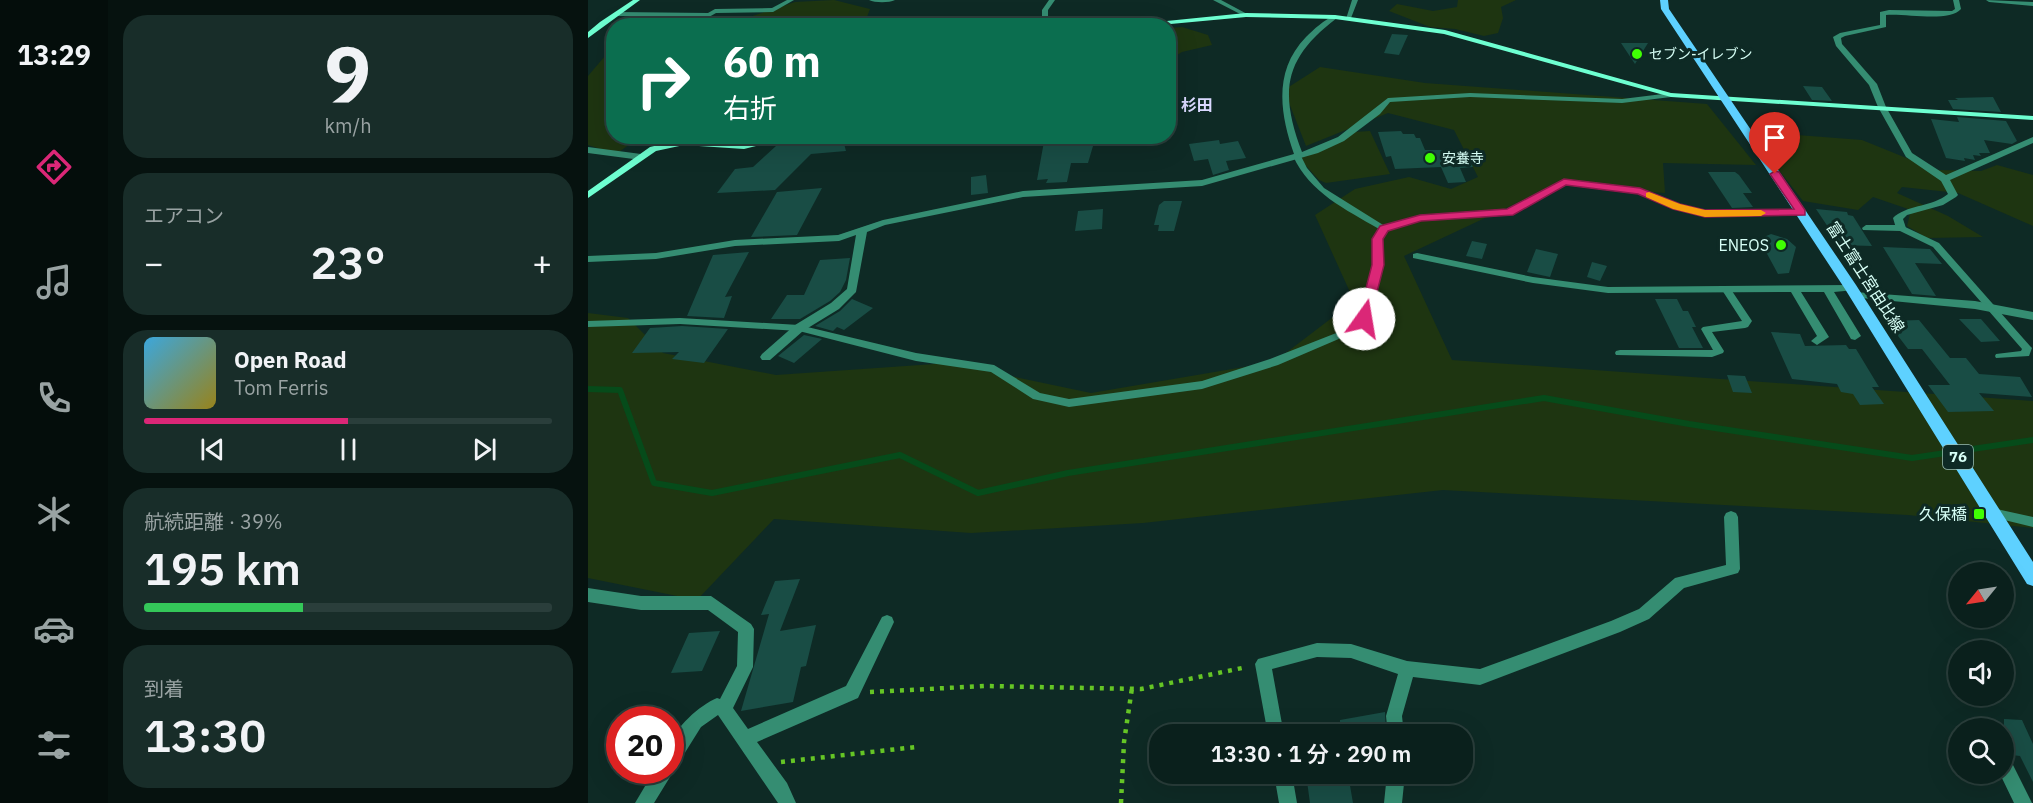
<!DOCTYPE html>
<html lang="ja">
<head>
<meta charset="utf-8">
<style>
  :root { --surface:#0a201c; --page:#182d29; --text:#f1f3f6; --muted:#99a3a3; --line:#2a3e3b; --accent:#db2777 }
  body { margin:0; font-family:"IBM Plex Sans","Noto Sans JP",sans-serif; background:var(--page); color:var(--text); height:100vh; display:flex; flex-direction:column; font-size:22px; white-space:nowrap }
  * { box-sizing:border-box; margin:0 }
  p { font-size:20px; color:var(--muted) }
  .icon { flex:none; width:33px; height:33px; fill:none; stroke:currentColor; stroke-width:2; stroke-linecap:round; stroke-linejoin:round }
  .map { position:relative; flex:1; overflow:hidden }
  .drawer { display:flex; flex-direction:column; gap:15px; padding:15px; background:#06120f; width:480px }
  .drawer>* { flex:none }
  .guide { position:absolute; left:18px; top:18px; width:570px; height:126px; border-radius:24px; box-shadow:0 6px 24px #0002,0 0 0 2px var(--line); background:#0b6e4f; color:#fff; overflow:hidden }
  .needle { width:39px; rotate:240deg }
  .tools { position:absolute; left:1360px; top:562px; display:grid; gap:12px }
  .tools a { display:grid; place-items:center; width:66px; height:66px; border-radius:50%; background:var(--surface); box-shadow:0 6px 24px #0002,0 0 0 2px var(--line); font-size:30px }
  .speed { position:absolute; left:18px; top:706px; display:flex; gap:12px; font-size:30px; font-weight:700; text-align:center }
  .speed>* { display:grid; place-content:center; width:78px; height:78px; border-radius:50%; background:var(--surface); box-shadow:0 6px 24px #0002,0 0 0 2px var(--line); line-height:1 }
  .speed .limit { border:9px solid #d22; background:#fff; color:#111 }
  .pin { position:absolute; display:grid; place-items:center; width:51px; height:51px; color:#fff; margin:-62px -26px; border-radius:50% 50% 50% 0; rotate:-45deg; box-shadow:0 0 6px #0007 }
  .pin .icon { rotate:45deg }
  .me { position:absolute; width:66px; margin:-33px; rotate:13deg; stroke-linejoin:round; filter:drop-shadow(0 0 4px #0008) }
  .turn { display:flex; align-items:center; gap:21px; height:126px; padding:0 18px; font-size:27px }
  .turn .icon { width:78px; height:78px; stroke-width:2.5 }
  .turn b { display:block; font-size:42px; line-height:51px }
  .big { font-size:45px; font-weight:600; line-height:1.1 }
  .drawer .widget { flex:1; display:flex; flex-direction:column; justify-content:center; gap:9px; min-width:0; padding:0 21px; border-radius:24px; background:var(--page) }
  .drawer .dial { align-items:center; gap:0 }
  .dial b { font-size:78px; line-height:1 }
  .song { display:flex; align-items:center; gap:18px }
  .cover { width:72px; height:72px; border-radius:9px; background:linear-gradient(135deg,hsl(200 70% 55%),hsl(50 70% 35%)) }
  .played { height:6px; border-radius:3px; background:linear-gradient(90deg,var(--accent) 50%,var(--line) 50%) }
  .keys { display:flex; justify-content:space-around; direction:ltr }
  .heat { display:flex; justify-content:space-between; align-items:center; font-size:33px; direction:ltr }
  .charge { height:9px; border-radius:4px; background:linear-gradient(90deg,#34c759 39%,var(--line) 0) }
  .trip { position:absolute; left:561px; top:724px; width:324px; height:60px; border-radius:24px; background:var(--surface); box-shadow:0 6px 24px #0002,0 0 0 2px var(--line); font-weight:600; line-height:60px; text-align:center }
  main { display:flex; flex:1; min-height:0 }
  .menu { display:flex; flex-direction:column; width:108px; justify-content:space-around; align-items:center; background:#040d0b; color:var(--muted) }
  .menu .icon { width:42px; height:42px }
  .menu .current { color:var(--accent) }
  .menu b { font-size:27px; color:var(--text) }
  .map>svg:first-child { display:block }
  .green { fill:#1e3511 }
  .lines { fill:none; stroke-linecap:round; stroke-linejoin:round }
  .stream { stroke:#064b1a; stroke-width:6 }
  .building { fill:#194d45 }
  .path { stroke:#65c525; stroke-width:4.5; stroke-dasharray:4 6; stroke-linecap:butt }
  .lane { fill:#358d72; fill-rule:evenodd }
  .street { fill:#358d72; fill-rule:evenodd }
  .secondary { fill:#6effd1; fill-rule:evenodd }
  .primary { fill:#5ed1ff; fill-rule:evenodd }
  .route { fill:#db2777; stroke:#8e194d; stroke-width:1.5 }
  .slow { fill:#f59e0b }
  .poi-dot { fill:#40ff03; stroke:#0e2a25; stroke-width:2 }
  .labels { text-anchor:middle; stroke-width:6; stroke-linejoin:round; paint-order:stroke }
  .far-poi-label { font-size:14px; fill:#d7fff6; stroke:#0e2a25; text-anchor:start }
  .shield { fill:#0e2a25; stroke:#9bbfb7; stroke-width:1.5 }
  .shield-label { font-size:15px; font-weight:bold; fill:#d7fff6 }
  .far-quarter-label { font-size:16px; font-weight:bold; fill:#dad9ff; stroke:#0e2a25 }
  .poi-label { font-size:16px; fill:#d7fff6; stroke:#0e2a25; text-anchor:end }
  .street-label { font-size:16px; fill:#d7fff6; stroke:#0e2a25 }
</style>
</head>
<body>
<main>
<nav class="menu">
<b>13:29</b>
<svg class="icon current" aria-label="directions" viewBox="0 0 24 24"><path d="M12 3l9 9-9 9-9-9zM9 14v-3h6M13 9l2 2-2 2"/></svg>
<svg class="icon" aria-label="music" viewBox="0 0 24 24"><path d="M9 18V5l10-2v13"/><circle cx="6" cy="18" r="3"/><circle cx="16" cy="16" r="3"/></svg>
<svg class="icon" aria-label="phone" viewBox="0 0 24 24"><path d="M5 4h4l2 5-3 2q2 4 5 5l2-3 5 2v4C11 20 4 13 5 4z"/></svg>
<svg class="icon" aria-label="climate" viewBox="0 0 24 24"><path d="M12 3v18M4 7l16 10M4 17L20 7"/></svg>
<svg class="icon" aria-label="car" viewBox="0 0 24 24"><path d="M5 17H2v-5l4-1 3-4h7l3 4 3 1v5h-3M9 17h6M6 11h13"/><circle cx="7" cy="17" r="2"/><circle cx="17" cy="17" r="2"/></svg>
<svg class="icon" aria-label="filters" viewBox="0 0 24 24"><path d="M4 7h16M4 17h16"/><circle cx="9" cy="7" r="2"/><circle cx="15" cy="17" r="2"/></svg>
</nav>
<section class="drawer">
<div class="widget dial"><b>9</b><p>km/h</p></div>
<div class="widget"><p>エアコン</p>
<div class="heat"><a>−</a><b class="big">23°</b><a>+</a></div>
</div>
<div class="widget">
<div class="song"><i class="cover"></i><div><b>Open Road</b><p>Tom Ferris</p></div></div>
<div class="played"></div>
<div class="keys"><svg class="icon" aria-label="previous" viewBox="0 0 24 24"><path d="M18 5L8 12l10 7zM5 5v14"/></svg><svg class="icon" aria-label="pause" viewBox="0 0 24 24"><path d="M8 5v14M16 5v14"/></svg><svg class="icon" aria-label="next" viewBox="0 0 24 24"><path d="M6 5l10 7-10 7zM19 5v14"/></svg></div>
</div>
<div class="widget"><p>航続距離 · 39%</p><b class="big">195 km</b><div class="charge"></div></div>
<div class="widget"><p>到着</p><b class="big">13:30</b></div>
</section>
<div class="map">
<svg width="1445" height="803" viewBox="0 0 1445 803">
  <rect width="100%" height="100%" fill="#0e2a25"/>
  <path class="green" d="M246 0 282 9 276 25 134 26 207 2Z
    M870 0H928L913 7 915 18 910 33 896 36 867 29 842 27 801 11 809 4 845 11 869 7Z
    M594 27 620 35 624 45 594 52 581 60V28Z
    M25 54 26 136 52 137 28 154 0 145V76L17 56Z
    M732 67 837 83 1119 104 1168 165 1075 163 1077 193 967 185 816 256 864 360 1445 401V528L1320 515 855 490 555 523 383 533 186 519 109 600 0 578V313L40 318 75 353 188 375 361 363 503 393 686 362 766 301 727 215 767 189 821 177 863 189 890 177 866 130 800 113 718 146 696 90Z
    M782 131 802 174 738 183 731 180 709 156 766 132Z
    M1171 132 1274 140 1348 170 1393 171 1409 165 1445 175V226L1370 193 1314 187 1309 193 1360 216 1395 237 1339 238 1319 226 1323 210 1285 197 1270 210 1215 201 1176 151Z"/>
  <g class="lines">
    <path class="stream" d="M0 389 32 390 66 483 124 493 312 455 390 493 480 473 956 398 1101 424 1324 458 1445 440"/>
  </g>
  <path class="building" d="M804 34 820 35 811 55 796 53Z
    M1033 43H1060L1047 64Z
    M1215 86 1234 87 1244 101 1224 100Z
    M1405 97 1413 112 1365 109 1360 100H1370L1367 98Z
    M1369 117 1418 121 1429 141 1424 144 1396 140 1402 153H1391L1393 156 1385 155 1387 160 1376 158 1377 161 1358 158 1343 119 1371 122Z
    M813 131 815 134H826L828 138H832L837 150H877L885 167 872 168 878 182 860 183 853 167 807 169 803 156 798 157 790 132Z
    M237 136H254L258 151 223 154 187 190 129 193 147 169 165 167 188 146Z
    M457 136H483L482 142H488L487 146H505L500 163H483L479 182 458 183 460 179 449 180Z
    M631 140 632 144 650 141 658 158 638 161 641 170 625 175 620 159 606 161 601 144Z
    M1120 172H1147L1151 175 1164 193H1155L1165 207 1144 208Z
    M398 175 400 193 383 195V177Z
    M234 188 209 235 163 237 189 192Z
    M576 201H594L586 231H570L571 225H566L571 205Z
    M515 209 514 229 487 231 490 211Z
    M1228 209 1259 212 1260 215 1265 216 1284 246 1252 245Z
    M1183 234 1199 239 1208 247 1201 273 1190 274 1171 239Z
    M884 241 899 244 894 259 878 256Z
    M1295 247 1342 249 1354 264 1327 263 1348 296 1324 294Z
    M948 249 970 254 962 277 939 272Z
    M161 252 137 297 144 296 136 318 99 316 125 255Z
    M262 258 258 280 252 292 242 301 212 319H183L199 295H216L232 260Z
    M1004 262 1019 266 1012 281 999 277Z
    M264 299 285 308 256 330 249 327 245 331 227 326 252 311Z
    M1067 299H1089L1095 311H1100L1108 327H1104L1115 348H1091Z
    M1371 319H1393L1412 341 1393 342Z
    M1331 320 1362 358H1378L1391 374 1432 377 1444 397 1391 393 1406 411 1360 412 1340 385H1362L1334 349H1320L1307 332 1309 331 1302 321Z
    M94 326 140 329 116 363 84 359 91 352 44 353 62 328Z
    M1183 332 1212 334 1217 346 1258 345 1261 349H1268L1291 387H1284L1296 404 1272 405 1265 394 1253 392 1249 384 1204 379Z
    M216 335 234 339 206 363 190 356Z
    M1139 375 1157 376 1164 393 1145 392Z
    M212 579 192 631 228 625 218 666 213 667 205 702 153 711 181 614 173 615 187 581Z
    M132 631 114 671 83 673 101 633Z
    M797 712 798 735H752V720Z
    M1416 719 1434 720 1445 744V782L1432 756 1416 754Z
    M718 774H760L765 803H722Z"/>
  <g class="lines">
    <path class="path" d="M282 692 397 686 553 689 659 667
      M193 762 328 747
      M533 803 536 742 544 688"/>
    <path class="lane" d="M199 0H206L185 12 128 13 121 17 28 16 25 14 28 12 120 13 127 9 184 8Z
      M281 0H307C301 3 287 3 281 0Z
      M706 154H712L719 168 736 188 800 228 794 239V265L781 319 767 332 690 365 614 389 481 407 445 399 403 372 328 361 211 331 92 324 0 327V321L92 318 211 325 328 353 406 365 452 393 481 399 614 381 682 359 761 328 772 318 786 265V239L791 229C757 209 722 193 705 156Z
      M1278 225H1313L1351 243 1442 346 1444 348 1441 356 1408 358 1407 356 1408 354 1433 351 1434 349 1345 247 1312 231 1275 230 1274 228Z
      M1139 287 1142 288 1164 321 1160 327 1157 328 1124 332 1136 351 1135 353 1124 357 1028 355 1027 353 1028 351 1032 350H1125L1113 329 1115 327 1154 321 1134 290Z
      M1404 508 1445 517V527L1400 516 1398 513 1400 510Z"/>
    <path class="street" d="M461 0H467L460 10V26H454V10Z
      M625 0H633L661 15 656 16Z
      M764 0H770L763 18 758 19Z
      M1365 0H1371L1373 9C1361 23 1317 13 1298 15V27L1257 36 1253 38 1254 44 1289 84 1298 107 1324 153 1358 175 1445 137V143L1362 180 1370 195 1368 197 1355 205 1319 215 1315 219 1318 228 1313 231 1308 228 1305 218 1307 216C1323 204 1344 207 1360 194L1353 181 1318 157 1290 107 1281 85 1248 46 1245 37 1252 33 1292 25V12L1301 10 1364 11 1367 9Z
      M1398 0 1445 2V6L1401 2Z
      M747 15 750 17 749 18C696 58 691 91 714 152L750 137 800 98 882 93 1034 99 1083 93 1087 95 1083 97 1034 103 882 97 802 102 792 114 756 141 730 153 614 186 435 197 297 225 279 232 268 292 251 309 215 331 182 360H174L172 357 174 354 207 325 243 303 259 289 268 235 251 241 147 246 68 259 0 262V256L68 253 147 240 250 235 295 220 435 191 614 180 706 154C692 114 685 71 718 37 726 29 736 20 747 15Z
      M0 147 53 154 57 157 53 160 0 153Z
      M976 179 1052 188 1092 204 1117 211 1214 209 1219 212 1214 215 1117 217 1086 208 1050 194 977 185 924 214 832 221 796 231 791 228 793 226 832 215 919 209Z
      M829 253 945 277 1020 287 1263 285 1268 288 1267 290 1246 292 1273 336 1267 340 1263 339 1236 292H1213L1241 337 1229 345 1223 341 1229 336 1203 292 1020 293 945 283 825 258V254Z
      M1267 292 1387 301 1445 312V320L1387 309 1263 297 1262 295 1263 293Z
      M1143 511 1148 513 1150 517 1152 569 1150 573 1096 588 1061 619 1032 632 892 685 825 677 814 716 816 735H800L798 716 810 674 763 658 729 657 684 669 696 735H680L667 664 670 659 729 643 763 644 819 661 892 669 1023 621 1051 609 1087 578 1138 565 1136 517 1138 513Z
      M0 588 53 596H123L163 624 166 629 165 667 145 708 160 729 258 686 294 617 299 615 304 617 306 622 270 698 169 742 199 783 208 803H190L130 715 113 727 88 767 84 769 82 777 66 803H47L66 771H82C82 763 81 754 82 746 86 728 112 705 129 698L132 699 149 666 150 632 120 610H53L0 602Z
      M1416 759 1423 761 1444 803H1426L1412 774H1416Z
      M686 774H704L709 803H691Z
      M799 774H817L814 803H796Z"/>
    <path class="secondary" d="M45 0H52L0 38V32L12 22Z
      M658 13 747 15 857 30 1083 93 1445 116V120L1083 97 856 34 747 19 658 17 561 26H529Z
      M190 136H209L156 149 96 145 68 151 0 198V191L62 147 96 139 156 143Z"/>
    <path class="primary" d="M1072 0H1080L1081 9 1268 285 1445 562V586L1439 584 1257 289 1073 9Z"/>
  </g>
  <path class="route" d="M1187 171 1191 172 1217 210V215L1117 217 1085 209 1050 194 978 185 925 215 833 221 800 231 795 239 796 265 782 319 776 323 770 319 784 265V239L792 226 832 215 919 209 976 179 1052 188 1092 204 1117 210 1206 209 1182 174Z"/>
  <path class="slow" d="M1061 192 1092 204 1117 210H1173L1178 213 1173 216 1117 217 1085 209 1058 197V193Z"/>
  <g class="poi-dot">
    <circle cx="1049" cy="54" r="6"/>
    <circle cx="842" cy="158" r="6"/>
    <circle cx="1193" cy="245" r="6"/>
    <rect x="1385" y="508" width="12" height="12" rx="3"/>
  </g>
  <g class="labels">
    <g class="far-poi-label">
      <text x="1061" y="59">セブン-イレブン</text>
      <text x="854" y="163">安養寺</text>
    </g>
    <rect class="shield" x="1355" y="445" width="30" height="24" rx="4.5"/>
    <g class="shield-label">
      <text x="1370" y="462">76</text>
    </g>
    <g class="far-quarter-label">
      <text x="609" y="111">杉田</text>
    </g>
    <g class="poi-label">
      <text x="1181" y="251">ENEOS</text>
      <text x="1379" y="520">久保橋</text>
    </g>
    <g class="street-label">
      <text transform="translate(1278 277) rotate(57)" y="6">富士富士宮由比線</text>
    </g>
  </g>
</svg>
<div class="tools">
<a><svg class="needle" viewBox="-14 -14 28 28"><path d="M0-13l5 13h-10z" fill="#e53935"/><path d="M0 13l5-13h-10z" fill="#99a3a3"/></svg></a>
<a><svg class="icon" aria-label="sound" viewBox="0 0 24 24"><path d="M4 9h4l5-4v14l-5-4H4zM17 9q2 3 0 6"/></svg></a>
<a><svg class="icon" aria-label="search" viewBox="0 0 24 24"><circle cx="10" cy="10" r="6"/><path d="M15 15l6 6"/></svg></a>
</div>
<div class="speed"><div class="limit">20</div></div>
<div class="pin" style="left:1187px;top:174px;background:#d93025"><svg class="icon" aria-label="arrive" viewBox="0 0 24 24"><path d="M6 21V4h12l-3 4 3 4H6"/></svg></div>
<svg class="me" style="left:776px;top:319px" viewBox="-20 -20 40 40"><circle r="19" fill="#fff"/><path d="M0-13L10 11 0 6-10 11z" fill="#db2777"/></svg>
<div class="trip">13:30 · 1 分 · 290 m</div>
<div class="guide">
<div class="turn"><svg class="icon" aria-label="right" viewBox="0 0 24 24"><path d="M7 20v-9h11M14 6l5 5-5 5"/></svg><div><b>60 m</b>右折</div></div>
</div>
</div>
</main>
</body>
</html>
